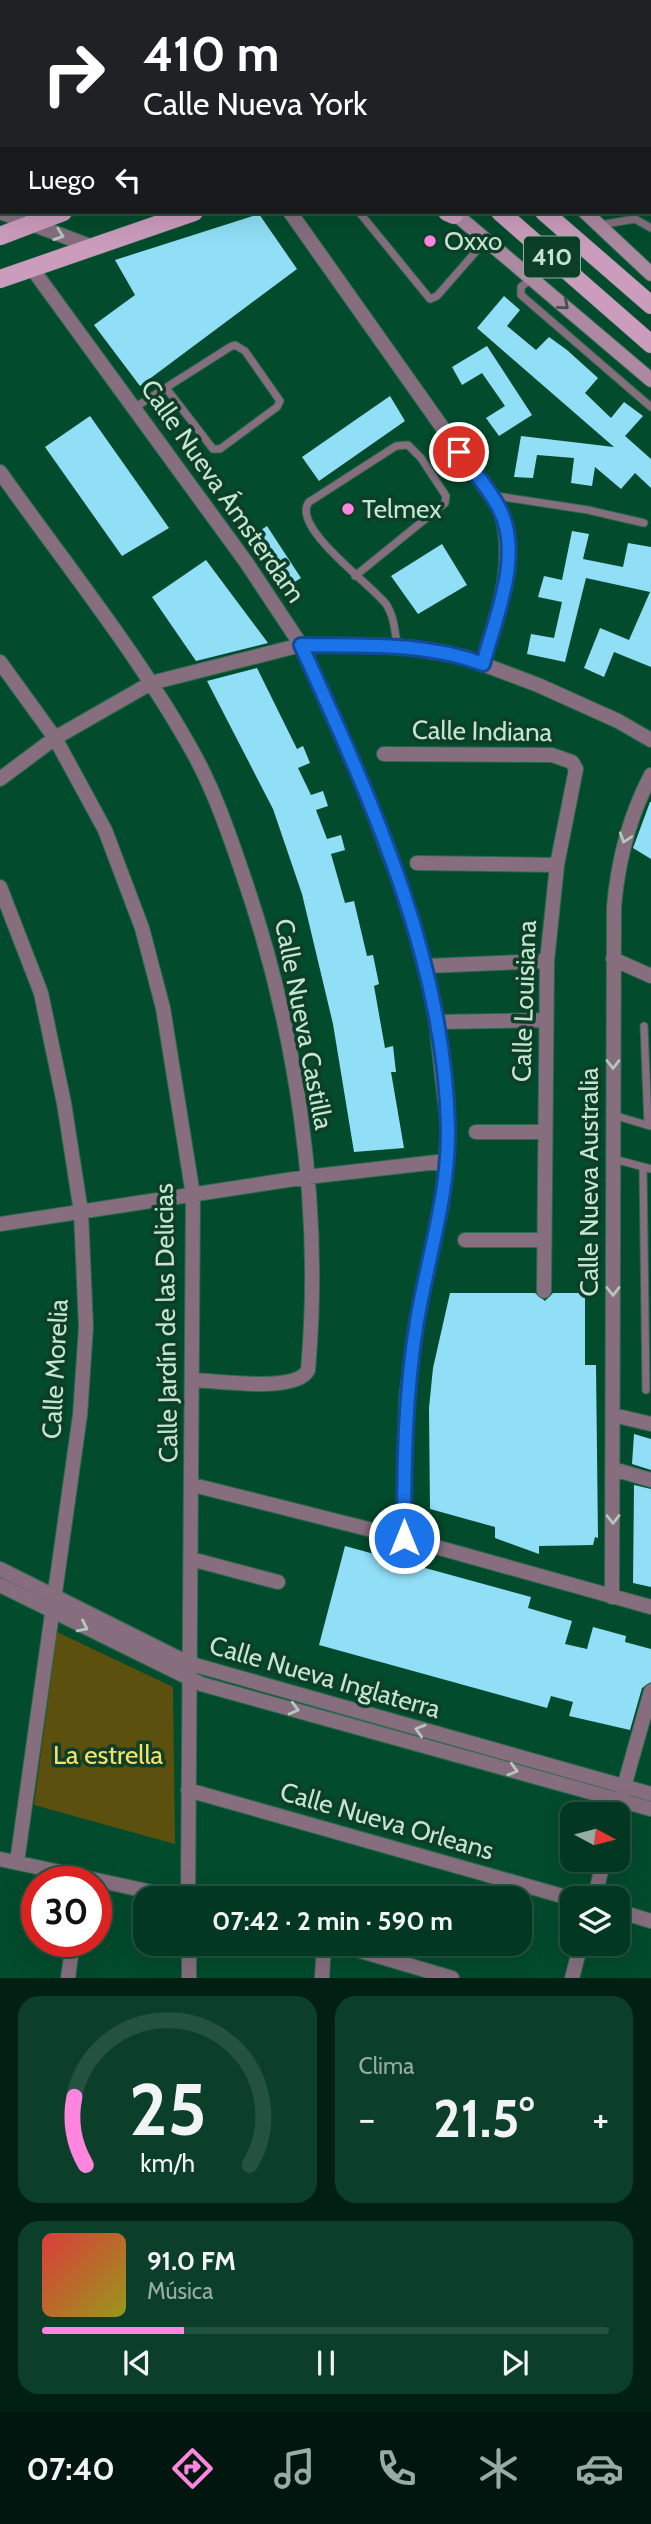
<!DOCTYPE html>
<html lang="es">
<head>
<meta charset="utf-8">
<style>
  :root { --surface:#023822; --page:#0c3f2a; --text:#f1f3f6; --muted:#96aca5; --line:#235240; --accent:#ff85df }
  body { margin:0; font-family:Cabin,sans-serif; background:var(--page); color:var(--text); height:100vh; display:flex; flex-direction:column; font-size:26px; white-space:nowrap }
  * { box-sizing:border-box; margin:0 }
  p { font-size:23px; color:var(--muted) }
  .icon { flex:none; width:38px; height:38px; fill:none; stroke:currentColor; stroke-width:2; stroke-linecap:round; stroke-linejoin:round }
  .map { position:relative; height:1978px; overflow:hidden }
  .panel { display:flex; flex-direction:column; gap:18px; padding:18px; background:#011f13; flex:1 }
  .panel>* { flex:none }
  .banner { position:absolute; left:0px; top:0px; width:651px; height:214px; box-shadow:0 7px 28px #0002,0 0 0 2px var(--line); background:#202124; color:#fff; overflow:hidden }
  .needle { width:46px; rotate:97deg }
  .tools { position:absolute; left:560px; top:1802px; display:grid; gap:14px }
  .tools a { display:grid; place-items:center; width:70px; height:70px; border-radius:14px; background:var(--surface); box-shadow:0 7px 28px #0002,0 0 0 2px var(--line); font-size:35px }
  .speed { position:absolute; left:21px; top:1866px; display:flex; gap:14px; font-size:35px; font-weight:700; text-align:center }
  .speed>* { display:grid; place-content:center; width:91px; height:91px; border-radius:50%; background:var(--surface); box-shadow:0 7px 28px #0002,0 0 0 2px var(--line); line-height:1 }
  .speed .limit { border:10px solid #d22; background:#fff; color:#111 }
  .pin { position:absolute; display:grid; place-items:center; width:60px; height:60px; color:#fff; margin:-30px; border:4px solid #fff; border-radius:50%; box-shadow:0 2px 7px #0007 }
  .me { position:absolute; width:77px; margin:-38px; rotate:0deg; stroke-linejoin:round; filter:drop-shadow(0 0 5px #0008) }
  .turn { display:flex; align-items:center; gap:24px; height:147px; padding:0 28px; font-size:32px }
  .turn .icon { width:91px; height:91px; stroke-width:2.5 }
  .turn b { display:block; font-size:49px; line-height:60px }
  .then { display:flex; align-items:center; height:66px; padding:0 28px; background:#0003; gap:14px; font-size:26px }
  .big { font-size:52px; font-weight:800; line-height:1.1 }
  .panel .card { flex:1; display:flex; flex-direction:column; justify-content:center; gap:10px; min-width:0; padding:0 24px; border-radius:21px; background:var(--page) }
  .panel .dial { align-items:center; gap:0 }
  .dial svg { height:182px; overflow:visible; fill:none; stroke:var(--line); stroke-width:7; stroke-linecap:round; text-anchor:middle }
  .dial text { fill:var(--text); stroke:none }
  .song { display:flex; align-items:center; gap:21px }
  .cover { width:84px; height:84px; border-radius:10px; background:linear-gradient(135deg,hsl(0 70% 55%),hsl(60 70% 35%)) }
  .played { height:7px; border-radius:4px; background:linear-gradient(90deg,var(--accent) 25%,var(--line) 25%) }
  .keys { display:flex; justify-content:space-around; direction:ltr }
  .heat { display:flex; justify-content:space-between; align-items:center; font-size:38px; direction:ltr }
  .panel .tiles { flex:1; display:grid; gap:18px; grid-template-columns:1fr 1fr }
  .card:last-child { grid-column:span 2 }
  .trip { position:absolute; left:133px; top:1886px; width:399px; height:70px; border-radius:21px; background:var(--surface); box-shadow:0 7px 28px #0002,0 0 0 2px var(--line); font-weight:800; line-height:70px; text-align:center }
  .dock { display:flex; height:112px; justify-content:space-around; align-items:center; background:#01160e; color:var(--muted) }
  .dock .icon { width:49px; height:49px }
  .dock .on { color:var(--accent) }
  .dock b { font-size:32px; color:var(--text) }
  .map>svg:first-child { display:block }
  .green { fill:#5c500e }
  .building { fill:#90dff6 }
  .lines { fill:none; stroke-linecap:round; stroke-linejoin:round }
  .service-casing { stroke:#2a6a4e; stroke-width:9 }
  .minor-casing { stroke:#2a6a4e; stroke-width:16 }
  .tertiary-casing { stroke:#2a6a4e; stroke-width:16 }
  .secondary-casing { stroke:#2a6a4e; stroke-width:16 }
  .primary-casing { stroke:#2a6a4e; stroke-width:19 }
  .service { stroke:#866e7e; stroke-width:7 }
  .minor { stroke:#866e7e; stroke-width:14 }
  .tertiary { stroke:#866e7e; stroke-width:14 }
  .secondary { stroke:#ad88a1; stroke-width:14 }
  .primary { stroke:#cb9cbc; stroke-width:18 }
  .oneway { stroke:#b6c7bc }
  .oneway2 { stroke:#3d544c }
  .route-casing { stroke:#114b97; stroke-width:18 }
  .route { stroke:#1a73e8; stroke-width:12 }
  .poi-dot { fill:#ff85df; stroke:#0d3e27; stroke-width:2.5 }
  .labels { text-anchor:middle; stroke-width:7; stroke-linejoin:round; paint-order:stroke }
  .shield { fill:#0d3e27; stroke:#8eb39e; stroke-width:2 }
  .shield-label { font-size:24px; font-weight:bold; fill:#c6e5d1 }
  .poi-label { font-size:26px; fill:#c6e5d1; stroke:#0d3e27; text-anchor:start }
  .street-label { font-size:26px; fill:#c6e5d1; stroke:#0d3e27 }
  .park-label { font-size:26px; fill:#f8e06a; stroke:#0d3e27 }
</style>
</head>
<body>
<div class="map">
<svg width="651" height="1978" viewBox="0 0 651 1978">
  <rect width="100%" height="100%" fill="#034b2d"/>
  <path class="green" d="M57 1632 173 1687 175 1844 34 1805Z"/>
  <path class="building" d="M259 214 297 269 140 386 94 325 135 295 115 260Z
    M504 296 520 310 507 326 536 350 549 337 567 350 598 378 585 393 611 418 624 402 643 416 625 436 651 459V488L635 473 621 489 595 467 592 486 571 483 574 458 537 455 533 478 514 477 521 436 614 447 477 328Z
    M487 346 532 415 499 436 486 418 505 406 482 373 462 385 452 367Z
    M390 396 405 421 319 481 302 457Z
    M90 416 169 528 122 556 45 447Z
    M267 526 301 578 282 590 249 538Z
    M572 531 589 534 583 559 623 567 628 543 651 547V667L614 652 604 677 584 668 600 628 629 640 650 592 586 578 565 662 527 654 531 634 554 638 562 602 538 597 544 576 562 580Z
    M442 544 467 585 418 614 391 576Z
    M206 560 268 643 196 661 152 597Z
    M257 668 297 749 303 746 310 763 298 768 311 795 323 791 328 806 316 810 327 839 341 835 345 850 331 854 345 903 354 901 367 956 373 955 379 984 374 986 385 1048 393 1046 396 1072H391L404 1148 354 1152 333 1024 302 894 273 809 207 681Z
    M650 802H651V859L633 848Z
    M450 1293H535L545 1301 553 1293H585V1365H596L598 1538 595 1537 593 1545 539 1546V1554L495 1538V1527L430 1509 429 1408 433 1368Z
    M634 1434 651 1439V1470L632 1464Z
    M634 1485 651 1489V1587L633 1583Z
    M345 1546 531 1597 528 1608 572 1621 565 1644 587 1649 593 1627 626 1636 625 1642 651 1649V1682L642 1688 630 1730 569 1716 573 1702 551 1696 547 1708 319 1645Z"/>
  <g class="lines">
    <g class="service-casing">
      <path id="service" d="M359 212 430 299 437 296 486 240
        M599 225 635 219 651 228
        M532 278 521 287V295L651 407
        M134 408 230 347 235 345 245 351 280 401 277 407 220 449H213L166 388
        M490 495 588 510 644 523
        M355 576 445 503 446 496 421 458 408 445 396 446 309 502C290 527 372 585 386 604 394 616 395 631 397 645
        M644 1026 648 1125
        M613 1115 650 1126
        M614 1159 651 1169
        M643 1167 646 1390"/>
    </g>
    <g class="minor-casing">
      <path id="minor" d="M22 0 23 2
        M0 212 90 246
        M290 212 500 509C517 562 497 613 483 664
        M31 267 246 562 301 645 355 765 402 890 426 966 436 1022 448 1128 442 1205 417 1318 406 1399 404 1538
        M0 472C66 565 140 656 195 756 214 791 228 831 241 869 296 1027 323 1202 308 1370 297 1393 218 1381 193 1380
        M0 662 55 738 105 830 142 928 163 1008 193 1195 188 1899
        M384 754 552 755 572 762 576 769 557 865 547 961 544 1291
        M0 779 55 738 151 683 301 645 397 646 464 657 538 685 618 721 651 740
        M417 863 557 865
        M0 887 41 993 64 1103 81 1212 86 1327 80 1415 17 1862
        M613 959 651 976
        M426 966 547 961
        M436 1022 544 1020
        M476 1132H545
        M0 1224 307 1177 446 1161
        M465 1240H543
        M613 1415 651 1424
        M613 1469 651 1480
        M193 1485 404 1538 651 1607
        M191 1559 278 1582
        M612 1597 614 907C618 860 629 817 651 775
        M188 1790 573 1899
        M616 1815 651 1691
        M0 1859 184 1899
        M594 1899 604 1860
        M618 1911 651 1921
        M189 1944V1978
        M337 1944 452 1978
        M68 1978 73 1941
        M322 1978 324 1944
        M572 1978 581 1944"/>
    </g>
    <g class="tertiary-casing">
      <path id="tertiary" d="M0 1569 188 1663 651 1794
        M0 1585 201 1684 651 1809"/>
    </g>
    <g class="secondary-casing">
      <path id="secondary" d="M453 212 651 380
        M585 212 651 274"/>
    </g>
    <g class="primary-casing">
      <path id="primary" d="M228 0 230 2
        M261 0 263 2
        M302 0 304 2
        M324 0 326 2
        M649 17 651 16
        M649 54 651 53
        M447 212 454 215
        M500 212 651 344
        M544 212 651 305
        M0 236 63 212
        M0 279 194 212"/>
    </g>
    <use href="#service" class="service"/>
    <use href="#minor" class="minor"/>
    <use href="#tertiary" class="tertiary"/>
    <use href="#secondary" class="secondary"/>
    <use href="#primary" class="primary"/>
  </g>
  <defs><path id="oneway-chevron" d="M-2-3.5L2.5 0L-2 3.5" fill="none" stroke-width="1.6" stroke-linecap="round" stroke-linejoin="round" transform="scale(1.75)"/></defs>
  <g class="oneway">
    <use href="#oneway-chevron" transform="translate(59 235) rotate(19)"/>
    <use href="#oneway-chevron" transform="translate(625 838) rotate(108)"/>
    <use href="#oneway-chevron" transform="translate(613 1064) rotate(90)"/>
    <use href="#oneway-chevron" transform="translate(613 1291) rotate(90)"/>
    <use href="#oneway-chevron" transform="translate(613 1519) rotate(90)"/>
    <use href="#oneway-chevron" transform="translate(83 1627) rotate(26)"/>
    <use href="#oneway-chevron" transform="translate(294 1709) rotate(15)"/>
    <use href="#oneway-chevron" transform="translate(420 1730) rotate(-164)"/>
    <use href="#oneway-chevron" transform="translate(513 1770) rotate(16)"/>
  </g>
  <use class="oneway2" href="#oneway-chevron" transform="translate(564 305) rotate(41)"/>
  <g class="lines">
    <g class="route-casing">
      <path id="route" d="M404 1538C404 1465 405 1393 417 1321 428 1257 449 1194 448 1128 445 959 369 796 301 645 362 646 425 642 483 664 495 618 523 556 500 510 490 489 472 470 459 452"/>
    </g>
    <use href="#route" class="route"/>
  </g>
  <g class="poi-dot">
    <circle cx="430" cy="241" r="7"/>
    <circle cx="348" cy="509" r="7"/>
  </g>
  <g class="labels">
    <rect class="shield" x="524" y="236.5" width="56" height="41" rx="5"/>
    <g class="shield-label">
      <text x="552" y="265">410</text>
    </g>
    <g class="poi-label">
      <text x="444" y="250">Oxxo</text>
      <text x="362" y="518">Telmex</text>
    </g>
    <g class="street-label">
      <text transform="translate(223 491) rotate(55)" y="9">Calle Nueva Ámsterdam</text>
      <text transform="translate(482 731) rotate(1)" y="9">Calle Indiana</text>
      <text transform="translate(524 1001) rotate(-88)" y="9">Calle Louisiana</text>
      <text transform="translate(304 1024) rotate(79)" y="9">Calle Nueva Castilla</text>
      <text transform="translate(589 1182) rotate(-90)" y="9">Calle Nueva Australia</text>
      <text transform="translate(166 1323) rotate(-91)" y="9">Calle Jardín de las Delicias</text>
      <text transform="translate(55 1369) rotate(-87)" y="9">Calle Morelia</text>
      <text transform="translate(325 1677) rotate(16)" y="9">Calle Nueva Inglaterra</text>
      <text transform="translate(387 1821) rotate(16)" y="9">Calle Nueva Orleans</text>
    </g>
    <g class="park-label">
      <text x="108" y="1764">La estrella</text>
    </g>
  </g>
</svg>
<div class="tools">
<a><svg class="needle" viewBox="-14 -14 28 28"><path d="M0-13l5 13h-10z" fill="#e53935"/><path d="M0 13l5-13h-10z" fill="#96aca5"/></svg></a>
<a><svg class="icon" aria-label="layers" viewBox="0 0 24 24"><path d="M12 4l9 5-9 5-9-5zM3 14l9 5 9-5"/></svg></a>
</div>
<div class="speed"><div class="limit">30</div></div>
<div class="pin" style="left:459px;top:452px;background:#d93025"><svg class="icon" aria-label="arrive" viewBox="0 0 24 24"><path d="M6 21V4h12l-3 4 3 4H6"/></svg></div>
<svg class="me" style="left:404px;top:1538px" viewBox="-20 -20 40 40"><circle r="17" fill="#1a73e8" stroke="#fff" stroke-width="3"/><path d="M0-11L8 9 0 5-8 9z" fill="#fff"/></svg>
<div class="trip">07:42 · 2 min · 590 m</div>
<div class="banner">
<div class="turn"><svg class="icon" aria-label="right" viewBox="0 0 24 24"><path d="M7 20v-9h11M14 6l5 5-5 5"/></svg><div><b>410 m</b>Calle Nueva York</div></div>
<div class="then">Luego<svg class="icon" aria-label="left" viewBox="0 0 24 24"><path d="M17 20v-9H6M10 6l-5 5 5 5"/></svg></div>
</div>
</div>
<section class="panel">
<div class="tiles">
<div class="card dial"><svg viewBox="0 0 100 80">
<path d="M14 69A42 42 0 1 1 86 69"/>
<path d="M14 69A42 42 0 0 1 9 39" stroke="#ff85df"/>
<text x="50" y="56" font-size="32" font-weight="700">25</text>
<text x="50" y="72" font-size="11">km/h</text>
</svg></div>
<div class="card"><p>Clima</p>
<div class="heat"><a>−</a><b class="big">21.5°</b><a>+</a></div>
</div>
<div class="card">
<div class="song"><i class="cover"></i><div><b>91.0 FM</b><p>Música</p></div></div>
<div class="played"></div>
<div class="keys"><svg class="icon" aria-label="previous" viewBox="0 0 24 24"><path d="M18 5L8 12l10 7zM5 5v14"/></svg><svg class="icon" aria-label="pause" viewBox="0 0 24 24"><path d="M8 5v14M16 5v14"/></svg><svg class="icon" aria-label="next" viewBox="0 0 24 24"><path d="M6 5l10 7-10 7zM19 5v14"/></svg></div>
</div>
</div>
</section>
<nav class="dock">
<b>07:40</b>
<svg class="icon on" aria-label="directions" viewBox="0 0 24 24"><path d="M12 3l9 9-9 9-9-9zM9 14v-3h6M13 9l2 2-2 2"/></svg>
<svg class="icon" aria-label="music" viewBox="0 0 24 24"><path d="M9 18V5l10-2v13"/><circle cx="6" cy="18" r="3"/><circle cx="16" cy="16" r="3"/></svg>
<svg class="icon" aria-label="phone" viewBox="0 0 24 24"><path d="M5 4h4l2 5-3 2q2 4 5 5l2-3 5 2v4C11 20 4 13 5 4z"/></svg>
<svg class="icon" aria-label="climate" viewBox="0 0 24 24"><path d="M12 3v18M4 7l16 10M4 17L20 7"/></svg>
<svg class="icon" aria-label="car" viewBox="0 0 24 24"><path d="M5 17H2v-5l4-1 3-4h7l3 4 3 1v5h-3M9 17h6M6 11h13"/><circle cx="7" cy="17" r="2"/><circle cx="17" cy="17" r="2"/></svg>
</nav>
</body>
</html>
